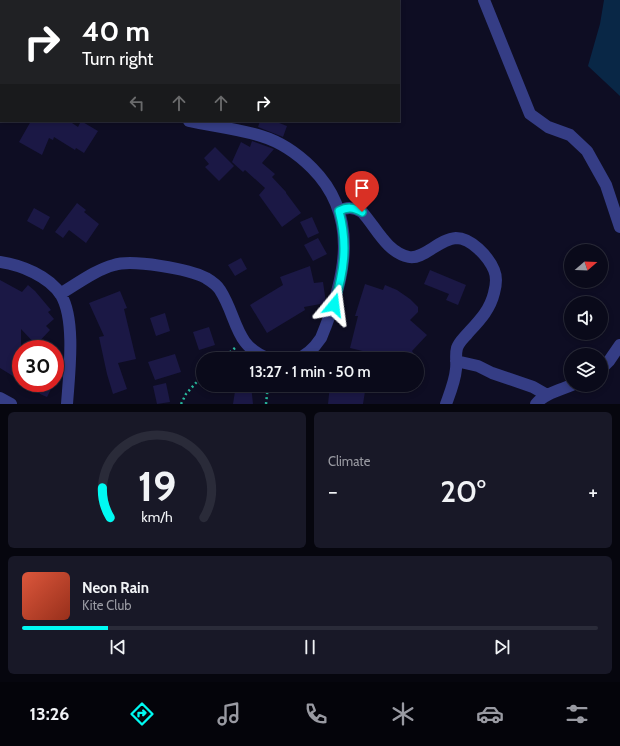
<!DOCTYPE html>
<html lang="en">
<head>
<meta charset="utf-8">
<style>
  :root { --surface:#0a0a1a; --page:#181827; --text:#f1f3f6; --muted:#999aa2; --line:#2a2b39; --accent:#00faf2 }
  body { margin:0; font-family:Cabin,sans-serif; background:var(--page); color:var(--text); height:100vh; display:flex; flex-direction:column; font-size:15px; white-space:nowrap }
  * { box-sizing:border-box; margin:0 }
  p { font-size:13px; color:var(--muted) }
  .icon { flex:none; width:22px; height:22px; fill:none; stroke:currentColor; stroke-width:2; stroke-linecap:round; stroke-linejoin:round }
  .map { position:relative; height:404px; overflow:hidden }
  .details { display:flex; flex-direction:column; gap:8px; padding:8px; background:#06060e; flex:1 }
  .details>* { flex:none }
  .banner { position:absolute; left:0px; top:0px; width:400px; height:122px; box-shadow:0 2px 6px #0003,0 0 0 1px var(--line); background:#202124; color:#fff; overflow:hidden }
  .needle { width:26px; rotate:71deg }
  .buttons { position:absolute; left:564px; top:244px; display:grid; gap:8px }
  .buttons a { display:grid; place-items:center; width:44px; height:44px; border-radius:50%; background:var(--surface); box-shadow:0 2px 6px #0003,0 0 0 1px var(--line); font-size:20px }
  .speed { position:absolute; left:12px; top:340px; display:flex; gap:8px; font-size:20px; font-weight:700; text-align:center }
  .speed>* { display:grid; place-content:center; width:52px; height:52px; border-radius:50%; background:var(--surface); box-shadow:0 2px 6px #0003,0 0 0 1px var(--line); line-height:1 }
  .speed .limit { border:6px solid #d22; background:#fff; color:#111 }
  .pin { position:absolute; display:grid; place-items:center; width:34px; height:34px; color:#fff; margin:-41px -17px; border-radius:50% 50% 50% 0; rotate:-45deg; box-shadow:0 0 4px #0007 }
  .pin .icon { rotate:45deg }
  .me { position:absolute; width:44px; margin:-22px; rotate:16deg; stroke-linejoin:round; filter:drop-shadow(0 0 3px #0008) }
  .turn { display:flex; align-items:center; gap:14px; height:84px; padding:0 16px; font-size:18px }
  .turn .icon { width:52px; height:52px; stroke-width:2.5 }
  .turn b { display:block; font-size:28px; line-height:34px }
  .lanes { display:flex; align-items:center; height:38px; padding:0 16px; background:#0003; justify-content:center; gap:20px; direction:ltr }
  .lanes .off { opacity:.35 }
  .big { font-size:30px; font-weight:600; line-height:1.1 }
  .details .tile { flex:1; display:flex; flex-direction:column; justify-content:center; gap:6px; min-width:0; padding:0 14px; border-radius:6px; background:var(--page) }
  .details .dial { align-items:center; gap:0 }
  .dial svg { height:104px; overflow:visible; fill:none; stroke:var(--line); stroke-width:7; stroke-linecap:round; text-anchor:middle }
  .dial text { fill:var(--text); stroke:none }
  .song { display:flex; align-items:center; gap:12px }
  .cover { width:48px; height:48px; border-radius:6px; background:linear-gradient(135deg,hsl(10 70% 55%),hsl(10 70% 35%)) }
  .played { height:4px; border-radius:2px; background:linear-gradient(90deg,var(--accent) 15%,var(--line) 15%) }
  .keys { display:flex; justify-content:space-around; direction:ltr }
  .heat { display:flex; justify-content:space-between; align-items:center; font-size:22px; direction:ltr }
  .details .tiles { flex:1; display:grid; gap:8px; grid-template-columns:1fr 1fr }
  .tile:last-child { grid-column:span 2 }
  .trip { position:absolute; left:196px; top:352px; width:228px; height:40px; border-radius:20px; background:var(--surface); box-shadow:0 2px 6px #0003,0 0 0 1px var(--line); font-weight:600; line-height:40px; text-align:center }
  .menu { display:flex; height:64px; justify-content:space-around; align-items:center; background:#04040a; color:var(--muted) }
  .menu .icon { width:28px; height:28px }
  .menu .current { color:var(--accent) }
  .menu b { font-size:18px; color:var(--text) }
  .map>svg:first-child { display:block }
  .water { fill:#092746 }
  .building { fill:#1b1845 }
  .lines { fill:none; stroke-linecap:round; stroke-linejoin:round }
  .path { stroke:#28ba9e; stroke-width:2.5; stroke-dasharray:2 3; stroke-linecap:butt }
  .minor { stroke:#353d85; stroke-width:12 }
  .route-casing { stroke:#00a29d; stroke-width:10 }
  .route { stroke:#00faf2; stroke-width:7 }
</style>
</head>
<body>
<div class="map">
<svg width="620" height="404" viewBox="0 0 620 404">
  <rect width="100%" height="100%" fill="#0e0d23"/>
  <path class="water" d="M604 0H620V96L588 66 600 24Z"/>
  <path class="building" d="M31 121H69L78 127 81 121 98 131 84 153 76 148 75 150 54 137 53 140 49 138 42 155 19 142Z
    M260 121H274L287 126 283 137 258 127Z
    M252 141 274 149 262 163 275 174 272 177 286 192V193L301 213 282 227 259 195 265 188 245 170 243 172 232 162 241 142 250 147Z
    M215 147 234 166 219 181 205 167 209 164 204 158Z
    M77 203 86 210 84 212 99 224 86 243 69 230 63 238 55 232Z
    M34 208 50 217 43 230 27 221Z
    M312 217 319 233 308 238 300 222Z
    M318 238 327 254 313 261 304 245Z
    M241 258 247 269 235 276 228 265Z
    M310 266 314 283 323 282 326 303 304 307 305 310 267 333 250 305 283 285 280 277Z
    M430 270 466 285 458 305 446 300 449 294 424 284Z
    M0 280 22 292 28 285 35 291 51 310 48 312 54 319 46 326 50 330 36 345 21 329V381L0 368Z
    M365 284 383 290 385 285 397 290 410 299 418 307V312L410 320 427 335 412 351 417 359H396L350 348 358 316H355Z
    M120 291 127 308 124 309 136 359 118 363 127 389 113 394 107 374 99 337 104 336 89 303Z
    M165 313 170 331 156 336 150 318Z
    M209 327 215 345 199 350 193 332Z
    M175 354 181 372 155 380 148 362Z
    M34 383H44L48 385 51 389 47 397 40 394Z
    M166 383 170 402 157 404 153 386Z
    M236 385H251L253 404H233Z
    M330 385H366L363 404H328Z"/>
  <g class="lines">
    <path class="path" d="M222 359 235 348
      M181 404 186 394 203 375
      M266 404 268 385"/>
    <path class="minor" d="M484 0 530 114 548 127 570 135 587 151 606 185 620 227
      M0 91H1
      M189 121C212 126 239 129 261 136 281 142 297 153 312 168 361 217 345 280 321 338 315 347 306 356 296 359
      M339 211C347 207 353 207 362 212 376 227 386 252 409 257 423 260 439 239 456 238 471 238 488 256 494 270 497 277 496 286 494 293 490 310 479 321 468 333 464 338 459 342 457 348 455 355 457 362 456 369 455 381 450 393 446 404
      M0 262C21 265 49 276 61 295 76 320 69 375 67 404
      M60 294C77 284 95 270 114 265 132 259 189 269 206 278 211 281 217 285 220 290 238 318 234 347 270 359
      M456 361 478 366 492 373 533 387 547 395
      M601 369 609 361 620 345
      M0 398 11 404
      M536 404C545 393 560 390 572 385"/>
  </g>
  <g class="lines">
    <g class="route-casing">
      <path id="route" d="M334 305C344 271 348 245 339 211 347 207 353 207 362 212"/>
    </g>
    <use href="#route" class="route"/>
  </g>
</svg>
<div class="buttons">
<a><svg class="needle" viewBox="-14 -14 28 28"><path d="M0-13l5 13h-10z" fill="#e53935"/><path d="M0 13l5-13h-10z" fill="#999aa2"/></svg></a>
<a><svg class="icon" aria-label="sound" viewBox="0 0 24 24"><path d="M4 9h4l5-4v14l-5-4H4zM17 9q2 3 0 6"/></svg></a>
<a><svg class="icon" aria-label="layers" viewBox="0 0 24 24"><path d="M12 4l9 5-9 5-9-5zM3 14l9 5 9-5"/></svg></a>
</div>
<div class="speed"><div class="limit">30</div></div>
<div class="pin" style="left:362px;top:212px;background:#d93025"><svg class="icon" aria-label="arrive" viewBox="0 0 24 24"><path d="M6 21V4h12l-3 4 3 4H6"/></svg></div>
<svg class="me" style="left:334px;top:305px" viewBox="-20 -20 40 40"><path d="M0-17L14 15 0 8-14 15z" fill="#00faf2" stroke="#fff" stroke-width="4"/></svg>
<div class="trip">13:27 · 1 min · 50 m</div>
<div class="banner">
<div class="turn"><svg class="icon" aria-label="right" viewBox="0 0 24 24"><path d="M7 20v-9h11M14 6l5 5-5 5"/></svg><div><b>40 m</b>Turn right</div></div>
<div class="lanes"><svg class="icon off" aria-label="left" viewBox="0 0 24 24"><path d="M17 20v-9H6M10 6l-5 5 5 5"/></svg><svg class="icon off" aria-label="ahead" viewBox="0 0 24 24"><path d="M12 20V5M6 11l6-6 6 6"/></svg><svg class="icon off" aria-label="ahead" viewBox="0 0 24 24"><path d="M12 20V5M6 11l6-6 6 6"/></svg><svg class="icon" aria-label="right" viewBox="0 0 24 24"><path d="M7 20v-9h11M14 6l5 5-5 5"/></svg></div>
</div>
</div>
<section class="details">
<div class="tiles">
<div class="tile dial"><svg viewBox="0 0 100 80">
<path d="M14 69A42 42 0 1 1 86 69"/>
<path d="M14 69A42 42 0 0 1 8 46" stroke="#00faf2"/>
<text x="50" y="56" font-size="32" font-weight="700">19</text>
<text x="50" y="72" font-size="11">km/h</text>
</svg></div>
<div class="tile"><p>Climate</p>
<div class="heat"><a>−</a><b class="big">20°</b><a>+</a></div>
</div>
<div class="tile">
<div class="song"><i class="cover"></i><div><b>Neon Rain</b><p>Kite Club</p></div></div>
<div class="played"></div>
<div class="keys"><svg class="icon" aria-label="previous" viewBox="0 0 24 24"><path d="M18 5L8 12l10 7zM5 5v14"/></svg><svg class="icon" aria-label="pause" viewBox="0 0 24 24"><path d="M8 5v14M16 5v14"/></svg><svg class="icon" aria-label="next" viewBox="0 0 24 24"><path d="M6 5l10 7-10 7zM19 5v14"/></svg></div>
</div>
</div>
</section>
<nav class="menu">
<b>13:26</b>
<svg class="icon current" aria-label="directions" viewBox="0 0 24 24"><path d="M12 3l9 9-9 9-9-9zM9 14v-3h6M13 9l2 2-2 2"/></svg>
<svg class="icon" aria-label="music" viewBox="0 0 24 24"><path d="M9 18V5l10-2v13"/><circle cx="6" cy="18" r="3"/><circle cx="16" cy="16" r="3"/></svg>
<svg class="icon" aria-label="phone" viewBox="0 0 24 24"><path d="M5 4h4l2 5-3 2q2 4 5 5l2-3 5 2v4C11 20 4 13 5 4z"/></svg>
<svg class="icon" aria-label="climate" viewBox="0 0 24 24"><path d="M12 3v18M4 7l16 10M4 17L20 7"/></svg>
<svg class="icon" aria-label="car" viewBox="0 0 24 24"><path d="M5 17H2v-5l4-1 3-4h7l3 4 3 1v5h-3M9 17h6M6 11h13"/><circle cx="7" cy="17" r="2"/><circle cx="17" cy="17" r="2"/></svg>
<svg class="icon" aria-label="filters" viewBox="0 0 24 24"><path d="M4 7h16M4 17h16"/><circle cx="9" cy="7" r="2"/><circle cx="15" cy="17" r="2"/></svg>
</nav>
</body>
</html>
